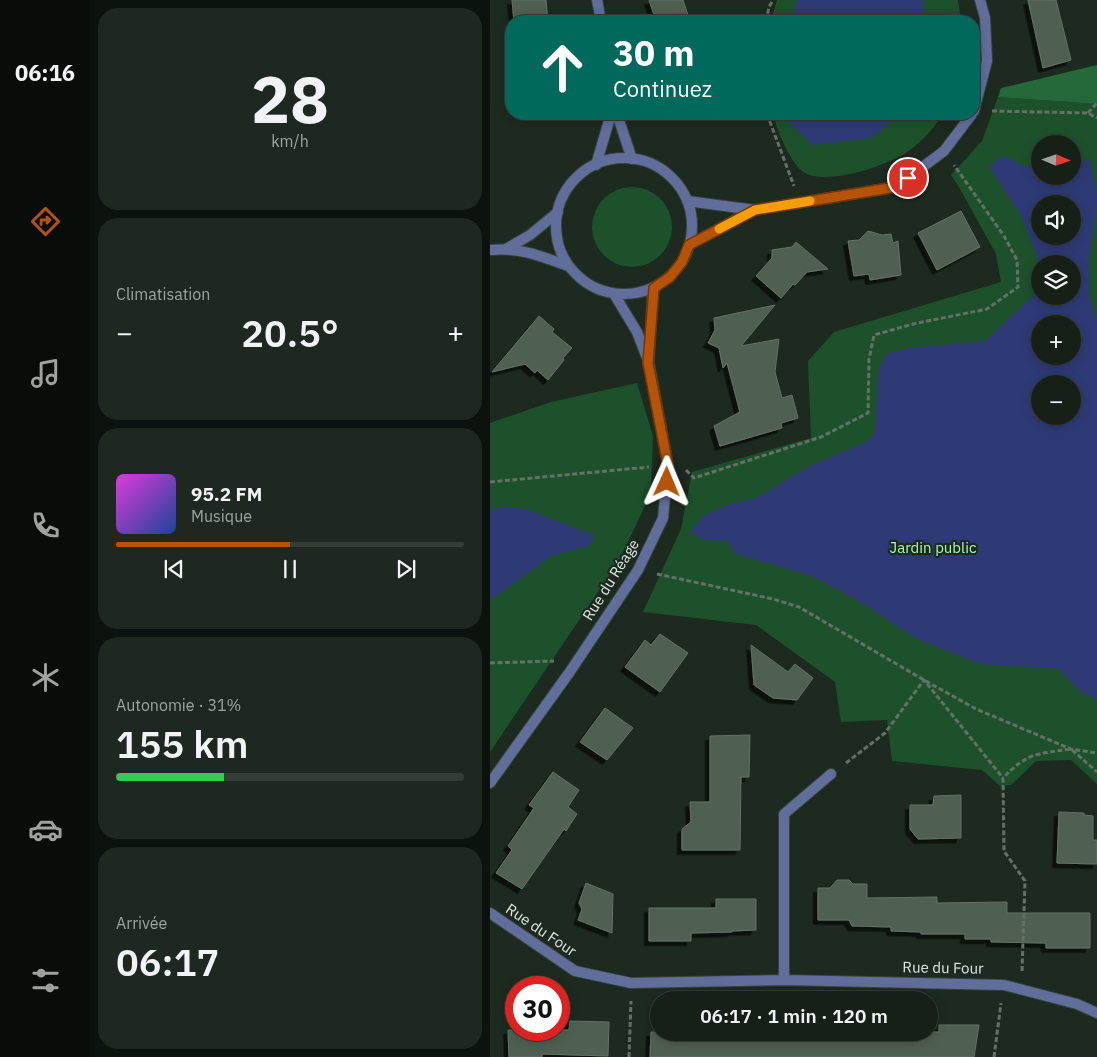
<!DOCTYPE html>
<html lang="fr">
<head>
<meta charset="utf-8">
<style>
  :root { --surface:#162017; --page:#1f2820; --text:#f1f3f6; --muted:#9ea3a1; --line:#353e36; --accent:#b45309 }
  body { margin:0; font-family:"IBM Plex Sans",sans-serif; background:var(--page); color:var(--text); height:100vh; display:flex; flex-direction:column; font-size:19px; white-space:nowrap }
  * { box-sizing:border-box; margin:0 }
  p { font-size:16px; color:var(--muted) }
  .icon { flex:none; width:28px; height:28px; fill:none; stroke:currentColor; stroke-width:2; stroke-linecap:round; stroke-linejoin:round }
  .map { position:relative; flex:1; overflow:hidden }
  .side { display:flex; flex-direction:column; gap:8px; padding:8px; background:#0c120d; width:400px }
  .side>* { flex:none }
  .guide { position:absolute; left:15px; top:15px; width:475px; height:105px; border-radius:20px; box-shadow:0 2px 12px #0003,0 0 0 1px var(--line); background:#00695c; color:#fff; overflow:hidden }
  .needle { width:32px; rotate:92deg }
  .buttons { position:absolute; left:541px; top:135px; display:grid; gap:10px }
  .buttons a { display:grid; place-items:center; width:50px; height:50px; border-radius:50%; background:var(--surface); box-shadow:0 2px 12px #0003,0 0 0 1px var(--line); font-size:25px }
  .speed { position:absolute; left:15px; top:976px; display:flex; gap:10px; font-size:25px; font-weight:700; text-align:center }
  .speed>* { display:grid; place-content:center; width:65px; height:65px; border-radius:50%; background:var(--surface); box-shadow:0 2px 12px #0003,0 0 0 1px var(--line); line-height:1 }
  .speed .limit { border:8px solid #d22; background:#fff; color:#111 }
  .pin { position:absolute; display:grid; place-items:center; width:42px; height:42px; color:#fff; margin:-21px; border:2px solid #fff; border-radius:50%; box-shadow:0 1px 5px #0007 }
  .me { position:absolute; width:55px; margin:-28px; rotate:1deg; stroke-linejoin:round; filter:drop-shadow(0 0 4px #0008) }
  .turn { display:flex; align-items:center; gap:18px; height:105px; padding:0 25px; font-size:22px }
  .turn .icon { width:65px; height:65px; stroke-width:2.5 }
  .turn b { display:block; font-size:35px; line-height:42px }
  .big { font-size:38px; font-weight:600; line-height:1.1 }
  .side .card { flex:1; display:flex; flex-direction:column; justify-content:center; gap:8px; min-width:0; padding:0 18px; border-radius:20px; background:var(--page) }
  .side .dial { align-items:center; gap:0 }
  .dial b { font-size:65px; line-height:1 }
  .song { display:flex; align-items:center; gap:15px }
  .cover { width:60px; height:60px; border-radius:8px; background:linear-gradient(135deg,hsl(300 70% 55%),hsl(220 70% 35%)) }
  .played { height:5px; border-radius:2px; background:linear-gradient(90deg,var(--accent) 50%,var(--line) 50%) }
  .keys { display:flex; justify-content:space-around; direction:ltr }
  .heat { display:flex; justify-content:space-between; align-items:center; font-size:28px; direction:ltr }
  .charge { height:8px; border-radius:4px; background:linear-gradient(90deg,#34c759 31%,var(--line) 0) }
  .trip { position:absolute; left:160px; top:991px; width:288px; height:50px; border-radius:25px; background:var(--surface); box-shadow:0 2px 12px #0003,0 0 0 1px var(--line); font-weight:600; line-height:50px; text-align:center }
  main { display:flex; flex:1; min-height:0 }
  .dock { display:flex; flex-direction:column; width:90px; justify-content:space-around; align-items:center; background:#090d09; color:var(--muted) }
  .dock .icon { width:35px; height:35px }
  .dock .on { color:var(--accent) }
  .dock b { font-size:22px; color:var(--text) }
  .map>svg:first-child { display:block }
  .green { fill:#1d512c; fill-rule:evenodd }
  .forest { fill:#25683a }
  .water { fill:#2e3a75; fill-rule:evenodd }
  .building { fill:#4f5e51; stroke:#647367; filter:url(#shadow) }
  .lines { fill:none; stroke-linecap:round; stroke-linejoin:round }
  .minor-casing { stroke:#38453a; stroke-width:12 }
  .path { stroke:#657167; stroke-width:3; stroke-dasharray:5 2.5; stroke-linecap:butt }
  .minor { stroke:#616e9c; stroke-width:10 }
  .route-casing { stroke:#753606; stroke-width:12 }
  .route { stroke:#b45309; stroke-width:9 }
  .slow { stroke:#f59e0b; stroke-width:9 }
  .labels { text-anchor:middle; stroke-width:4.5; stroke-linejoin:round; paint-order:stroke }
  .park-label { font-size:15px; fill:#a1fcb6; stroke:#1d2a1f }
  .street-label { font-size:15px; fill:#dfe8e1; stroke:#1d2a1f }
</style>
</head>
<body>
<main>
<nav class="dock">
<b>06:16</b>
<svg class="icon on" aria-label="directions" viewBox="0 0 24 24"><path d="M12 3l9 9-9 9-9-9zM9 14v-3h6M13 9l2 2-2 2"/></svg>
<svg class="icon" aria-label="music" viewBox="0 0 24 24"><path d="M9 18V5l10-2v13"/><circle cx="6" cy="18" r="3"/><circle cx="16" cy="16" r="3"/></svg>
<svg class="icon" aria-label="phone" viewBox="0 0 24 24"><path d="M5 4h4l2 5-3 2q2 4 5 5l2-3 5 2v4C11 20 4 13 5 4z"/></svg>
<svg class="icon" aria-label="climate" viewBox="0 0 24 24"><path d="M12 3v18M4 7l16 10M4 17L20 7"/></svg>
<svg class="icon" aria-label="car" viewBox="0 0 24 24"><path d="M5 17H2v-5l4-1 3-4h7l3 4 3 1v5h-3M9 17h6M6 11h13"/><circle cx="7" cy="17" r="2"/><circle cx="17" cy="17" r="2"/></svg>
<svg class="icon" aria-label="filters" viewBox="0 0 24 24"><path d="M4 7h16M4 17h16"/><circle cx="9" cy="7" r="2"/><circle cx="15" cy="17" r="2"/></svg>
</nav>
<section class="side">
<div class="card dial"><b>28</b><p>km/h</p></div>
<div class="card"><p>Climatisation</p>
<div class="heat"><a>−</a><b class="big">20.5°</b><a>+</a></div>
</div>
<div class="card">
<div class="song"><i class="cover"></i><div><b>95.2 FM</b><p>Musique</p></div></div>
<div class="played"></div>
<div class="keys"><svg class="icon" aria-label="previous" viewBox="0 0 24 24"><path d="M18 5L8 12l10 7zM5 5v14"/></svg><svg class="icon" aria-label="pause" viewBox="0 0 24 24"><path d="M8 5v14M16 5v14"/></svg><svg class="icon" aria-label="next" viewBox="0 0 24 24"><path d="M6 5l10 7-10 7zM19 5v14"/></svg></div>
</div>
<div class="card"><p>Autonomie · 31%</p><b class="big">155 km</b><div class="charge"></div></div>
<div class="card"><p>Arrivée</p><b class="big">06:17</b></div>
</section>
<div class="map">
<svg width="607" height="1057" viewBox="0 0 607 1057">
  <defs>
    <filter id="shadow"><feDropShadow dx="-4.5" dy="4.5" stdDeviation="0" flood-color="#0009"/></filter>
  </defs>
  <rect width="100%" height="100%" fill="#1d2a1f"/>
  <path class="green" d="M287 0H468L471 21H281Z
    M508 97 607 104V784L581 760 546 761 521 785 510 786 492 770 402 761 397 720 351 722 345 682 266 625 153 612 191 529 202 472 321 438 318 361 344 332 511 282 506 254 469 187 461 175 492 141ZM550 144H582V176H550ZM550 204H582V236H550ZM550 264H582V296H550ZM550 324H582V356H550ZM550 384H582V416H550Z
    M283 114H453C444 128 433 140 420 150 400 165 333 188 312 171 300 162 286 128 283 114Z
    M102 227a40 40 0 1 1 80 0a40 40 0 1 1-80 0Z
    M147 383 163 436 161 493 129 561 0 752V423L61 402Z"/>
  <path class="forest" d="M607 65V104L508 97 511 88Z"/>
  <path class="water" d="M309 0H433V21H301L307 2Z
    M297 114H410L381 138 323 145 301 125Z
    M514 156 536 167 550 165V176H582L583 162 600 160 607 196V205L599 259V296L607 320V700L590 691 569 669 490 664 425 638 369 601 322 576 246 554 237 541 215 540 200 533 213 516 234 506 268 497 318 467 378 441 385 432 389 368 398 353 421 348 496 341 544 295 548 258 530 214 499 167ZM550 204H582V236H550ZM550 264H582V296H550ZM550 324H582V356H550ZM550 384H582V416H550Z
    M13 507 36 509 105 536 99 546 63 555 0 600V510Z"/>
  <path class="building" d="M22 0H56L58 21H24Z
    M159 0H193L200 21H166Z
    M538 0H566L581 60 553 68Z
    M471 211 490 247 447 270 428 233Z
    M378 231 392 235 401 234 403 243 408 241 411 275 380 280 379 274 364 276 358 241 369 240Z
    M306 242 338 269 317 272 305 285 303 284 291 298 266 276 282 258V250L302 247Z
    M285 305 251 346 289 339 285 372 292 398 302 395 308 418 291 423 292 428 230 446 224 426 250 412 237 363 233 368 229 348 218 343 225 330 224 318Z
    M49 316 64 329 62 332 82 348 73 358 74 360 58 380 47 370 45 373 35 364 2 372Z
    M170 634 198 653 170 692 135 667 155 640 161 645Z
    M261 645 298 672 305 664 323 678 307 700 283 698 264 685Z
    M115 708 143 728 117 760 90 742Z
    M260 735 259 777H251L250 850H192V829L201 822 200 802H220V736Z
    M63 772 89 790 78 807 87 814 76 831 74 829 32 889 6 873 22 850 18 846 44 808 39 805Z
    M471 795V838L428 839 420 829V805H443L444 796Z
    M569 812 594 813V815L603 816V840H607V864L567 863Z
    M347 880H359L363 884H377V898L447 897V903L517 902V913H600V948H556V943L501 942V939H475V934H431V932L401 931V927L362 926 359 920H328V888H340Z
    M96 883 123 894 122 933 88 920 92 909 89 903Z
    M226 899H266V930L242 931V932L201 933V941H159V908H226Z
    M80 1021 119 1022 118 1056 52 1054V1057H19L18 1030H79Z
    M449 1025H489L484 1057H160L161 1032H270V1034H323V1037L382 1036V1032H449Z"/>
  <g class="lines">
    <g class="minor-casing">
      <path id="minor" d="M107 0 111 21
        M484 111 497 61 495 18 490 0
        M127 114 142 159
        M66 226a68 68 0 1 1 136 0a68 68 0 1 1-136 0Z
        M106 165 121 114
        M197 201 265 210 406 187 454 151 482 114
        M199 245 264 210
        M16 249 40 235 68 212
        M0 250C29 247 51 256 78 266
        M159 360 163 288
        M0 783 79 673 148 570 173 518 178 465 159 363 147 332 124 294
        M0 913 85 971 141 983 294 980 514 985 587 1004 607 1013
        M294 980V814L341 774"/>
    </g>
    <path class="path" d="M276 21 279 7 283 0
      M502 111 598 113 607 118
      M598 113 607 103
      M277 114 304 186
      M196 470 204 478 331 437 378 413 379 359 384 335 423 324 497 309 528 287 527 260 514 236 464 165
      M0 482 159 467
      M167 574 283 599 309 607 434 680 486 709 581 749 607 753
      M0 663 64 661
      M356 763 395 733 434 680 513 778
      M532 971 535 881 514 851 513 778C538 752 547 754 581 749L607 772
      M139 1057 141 1001
      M504 1057 511 1003"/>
    <use href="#minor" class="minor"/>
  </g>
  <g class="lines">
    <g class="route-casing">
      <path id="route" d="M177 482 178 465 158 363 164 288 180 277 192 262 199 245 265 210 406 187 418 178"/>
    </g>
    <use href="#route" class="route"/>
    <path class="slow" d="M229 229 265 210 320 201"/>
  </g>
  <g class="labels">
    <g class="park-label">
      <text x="443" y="553">Jardin public</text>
    </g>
    <g class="street-label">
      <text transform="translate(121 580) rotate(-58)" y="5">Rue du Réage</text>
      <text transform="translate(51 930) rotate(34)" y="5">Rue du Four</text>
      <text transform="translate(453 968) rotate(1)" y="5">Rue du Four</text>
    </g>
  </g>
</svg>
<div class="buttons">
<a><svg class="needle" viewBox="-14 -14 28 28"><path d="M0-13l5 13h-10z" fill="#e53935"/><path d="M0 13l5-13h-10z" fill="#9ea3a1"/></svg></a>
<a><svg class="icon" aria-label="sound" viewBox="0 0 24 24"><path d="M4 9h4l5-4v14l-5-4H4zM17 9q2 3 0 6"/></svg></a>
<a><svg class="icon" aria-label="layers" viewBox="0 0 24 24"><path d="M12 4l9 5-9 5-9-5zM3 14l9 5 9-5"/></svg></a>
<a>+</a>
<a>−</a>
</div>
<div class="speed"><div class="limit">30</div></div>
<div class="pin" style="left:418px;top:178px;background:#d93025"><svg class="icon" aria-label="arrive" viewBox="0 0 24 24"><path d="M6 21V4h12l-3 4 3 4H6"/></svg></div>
<svg class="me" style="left:177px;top:482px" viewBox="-20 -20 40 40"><path d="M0-17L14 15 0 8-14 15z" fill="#b45309" stroke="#fff" stroke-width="4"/></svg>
<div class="trip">06:17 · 1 min · 120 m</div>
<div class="guide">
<div class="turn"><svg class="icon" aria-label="ahead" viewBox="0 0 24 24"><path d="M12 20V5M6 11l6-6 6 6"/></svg><div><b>30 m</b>Continuez</div></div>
</div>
</div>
</main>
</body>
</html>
